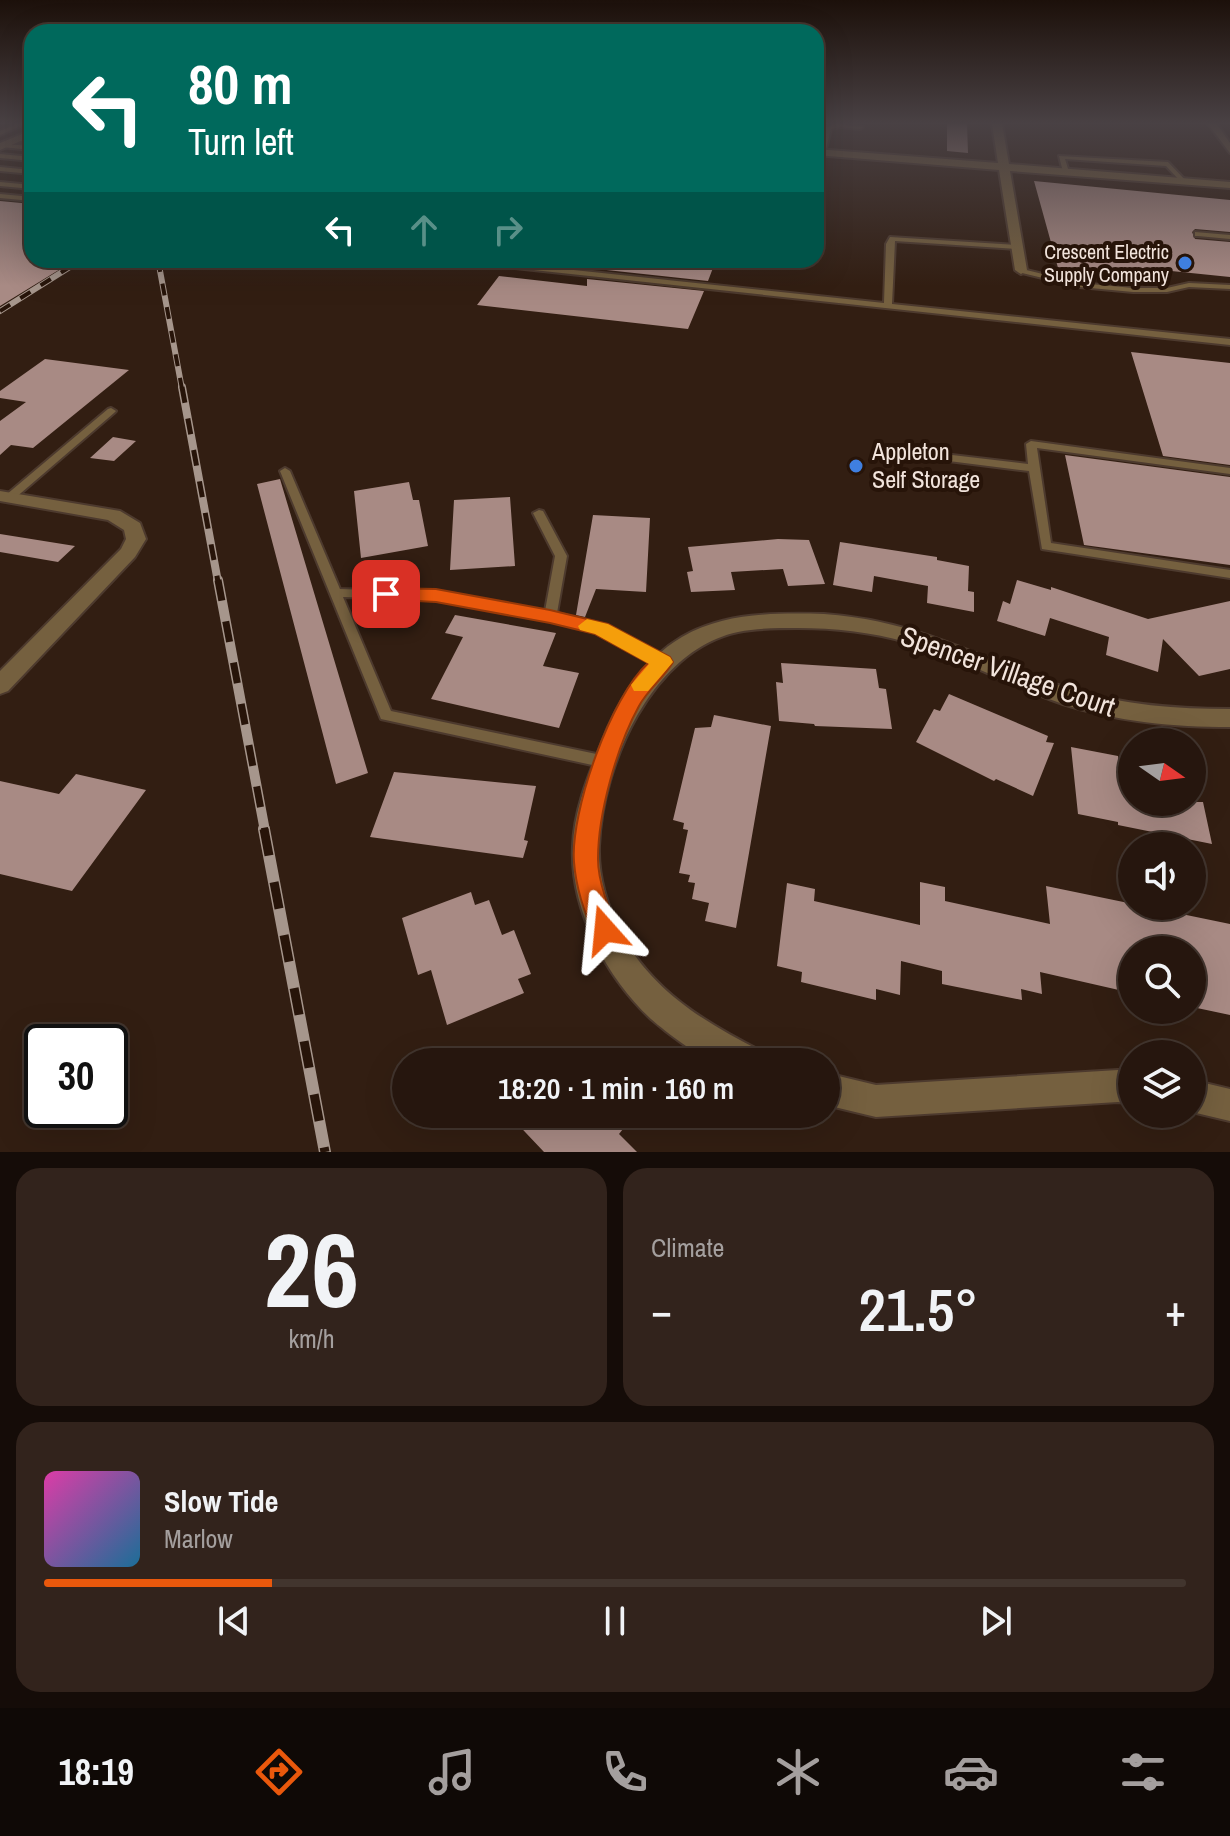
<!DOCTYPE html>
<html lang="en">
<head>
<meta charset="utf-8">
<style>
  :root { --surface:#26160e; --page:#32231c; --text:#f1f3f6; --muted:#a49f9e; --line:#42352e; --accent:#ea580c }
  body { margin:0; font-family:"Archivo Narrow",sans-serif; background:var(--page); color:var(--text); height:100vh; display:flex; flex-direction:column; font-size:30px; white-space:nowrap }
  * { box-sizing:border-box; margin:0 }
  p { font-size:26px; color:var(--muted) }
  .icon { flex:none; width:44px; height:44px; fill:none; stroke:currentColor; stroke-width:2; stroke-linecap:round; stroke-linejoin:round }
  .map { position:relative; height:1152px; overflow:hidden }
  .side { display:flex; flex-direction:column; gap:16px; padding:16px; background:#150c08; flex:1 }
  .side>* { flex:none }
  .banner { position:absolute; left:24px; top:24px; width:800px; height:244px; border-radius:24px; box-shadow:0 8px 32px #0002,0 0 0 2px var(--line); background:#00695c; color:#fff; overflow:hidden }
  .needle { width:52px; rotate:104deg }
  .buttons { position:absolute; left:1118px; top:728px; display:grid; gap:16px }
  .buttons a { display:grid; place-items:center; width:88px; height:88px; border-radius:50%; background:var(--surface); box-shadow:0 8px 32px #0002,0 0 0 2px var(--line); font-size:40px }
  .speed { position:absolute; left:24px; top:1024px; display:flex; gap:16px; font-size:40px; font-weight:700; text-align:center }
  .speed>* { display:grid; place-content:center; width:104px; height:104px; border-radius:50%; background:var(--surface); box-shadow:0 8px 32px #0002,0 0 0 2px var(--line); line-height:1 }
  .speed .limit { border:4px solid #111; border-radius:12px; background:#fff; color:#111 }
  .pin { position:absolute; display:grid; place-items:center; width:68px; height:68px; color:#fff; margin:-34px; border-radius:16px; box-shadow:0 4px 12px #0006 }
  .me { position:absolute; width:88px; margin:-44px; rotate:342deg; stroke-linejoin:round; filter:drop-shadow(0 0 6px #0008) }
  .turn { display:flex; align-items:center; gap:28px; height:168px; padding:0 32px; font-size:36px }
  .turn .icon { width:104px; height:104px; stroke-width:2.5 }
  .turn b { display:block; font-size:56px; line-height:68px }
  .lanes { display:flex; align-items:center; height:76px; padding:0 32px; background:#0003; justify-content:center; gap:40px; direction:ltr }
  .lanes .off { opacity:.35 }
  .big { font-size:60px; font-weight:600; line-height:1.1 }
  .side .widget { flex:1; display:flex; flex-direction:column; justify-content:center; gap:12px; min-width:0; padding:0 28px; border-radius:24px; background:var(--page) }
  .side .dial { align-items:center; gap:0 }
  .dial b { font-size:104px; line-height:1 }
  .song { display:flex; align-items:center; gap:24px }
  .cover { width:96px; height:96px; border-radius:12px; background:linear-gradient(135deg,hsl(320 70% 55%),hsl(200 70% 35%)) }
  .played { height:8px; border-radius:4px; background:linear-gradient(90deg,var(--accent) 20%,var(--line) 20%) }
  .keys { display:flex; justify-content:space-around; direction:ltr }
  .heat { display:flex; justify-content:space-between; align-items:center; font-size:44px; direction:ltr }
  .side .tiles { flex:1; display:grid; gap:16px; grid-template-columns:1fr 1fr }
  .widget:last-child { grid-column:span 2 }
  .trip { position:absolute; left:392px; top:1048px; width:448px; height:80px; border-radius:40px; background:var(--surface); box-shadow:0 8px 32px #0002,0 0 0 2px var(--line); font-weight:600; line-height:80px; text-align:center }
  .tab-bar { display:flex; height:128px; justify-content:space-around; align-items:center; background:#0f0906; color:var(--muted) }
  .tab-bar .icon { width:56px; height:56px }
  .tab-bar .on { color:var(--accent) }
  .tab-bar b { font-size:36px; color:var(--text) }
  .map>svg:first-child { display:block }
  .building { fill:#a88a84 }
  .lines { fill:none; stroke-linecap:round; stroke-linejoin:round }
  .service-casing { stroke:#4d3a2e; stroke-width:4 }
  .minor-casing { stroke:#4d3a2e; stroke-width:4 }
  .tertiary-casing { stroke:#4d3a2e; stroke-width:4 }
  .service { fill:#75603f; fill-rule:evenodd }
  .minor { fill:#75603f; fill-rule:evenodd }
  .tertiary { fill:#75603f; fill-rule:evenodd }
  .rail-far3-casing { stroke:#a6968c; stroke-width:6 }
  .rail-far2-casing { stroke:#a6968c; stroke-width:8 }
  .rail-far1-casing { stroke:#a6968c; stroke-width:10 }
  .rail-casing { stroke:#a6968c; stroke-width:12 }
  .rail-far3 { stroke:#271409; stroke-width:4; stroke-dasharray:12; stroke-linecap:butt }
  .rail-far2 { stroke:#271409; stroke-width:5; stroke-dasharray:16; stroke-linecap:butt }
  .rail-far1 { stroke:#271409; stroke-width:7; stroke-dasharray:21; stroke-linecap:butt }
  .rail { stroke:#271409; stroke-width:9; stroke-dasharray:27; stroke-linecap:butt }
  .route { fill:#ea580c; stroke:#983908; stroke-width:2 }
  .slow { fill:#f59e0b }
  .shop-dot { fill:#3f7fe0; stroke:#271409; stroke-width:3 }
  .labels { text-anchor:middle; stroke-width:8; stroke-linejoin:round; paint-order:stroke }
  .far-poi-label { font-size:20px; fill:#f2e4dc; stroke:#271409; text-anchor:end }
  .poi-label { font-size:24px; fill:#f2e4dc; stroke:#271409; text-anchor:start }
  .near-street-label { font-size:28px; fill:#f2e4dc; stroke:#271409 }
</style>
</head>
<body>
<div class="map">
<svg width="1230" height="1152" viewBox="0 0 1230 1152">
  <rect width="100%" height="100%" fill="#321e12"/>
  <path class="building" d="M947 124H967L968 153 947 151Z
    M1034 181 1230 200V232L1195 229 1192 232 1195 239 1230 242V277L1142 268 1148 285 1060 275Z
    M0 201 32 204V260H75L0 306Z
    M588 260H716L708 281 588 268Z
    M499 276 587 286V279L704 291 688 329 477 305Z
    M1131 352 1230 363V465L1163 456Z
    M45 359 129 370 33 448 11 445 0 455V421L26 402 0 398V391Z
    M113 437 136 441 114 461 90 458Z
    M1065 455 1230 477V565L1084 545Z
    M280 479 368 773 336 784 257 484Z
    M409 482 413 500H419L428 546 361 558 354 491Z
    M510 497 515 566 450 570 454 500Z
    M593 515 650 518 646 592 596 589 585 617 576 615Z
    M0 534 75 546 58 562 0 552Z
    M778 539 809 540 825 584 788 586 783 569 731 572 735 590 691 592 687 572 693 571 688 547Z
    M840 542 937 557V560L969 566 968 591 974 592V612L927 603 928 586 874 576 872 592 833 585Z
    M1017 580 1051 590V587L1148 619 1230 601V669L1199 676 1163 639 1158 672 1106 655 1109 637 1050 618 1045 636 997 621 1003 601 1010 604Z
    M455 615 556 633 543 666 579 673 559 728 431 699 463 637 445 633Z
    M781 663 876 669 879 688 886 689 892 729 815 726 814 724 779 721 776 682 783 683Z
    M949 694 1048 736 1046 742 1054 743 1033 796 996 779 994 781 916 742 934 709 940 711Z
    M714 715 771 726 736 928 705 921 709 903 692 899 695 883 688 882 690 875 679 873 688 830 683 829 684 823 673 820 695 728 711 727Z
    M1071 747 1118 756 1121 781 1132 784V802H1203L1212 844 1118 825V822L1078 814Z
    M394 772 536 786 524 840 528 841 523 858 370 837Z
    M76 774 146 790 72 891 0 874V781L59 794Z
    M920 882 945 887V901L1050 924 1046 886 1230 924V1015L1197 1008 1192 985V950H1132V993L1040 972 1042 994 1021 989 1022 1000 942 984V971L901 961 900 995 876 989V1000L801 982 802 972 777 966 787 883 815 889 814 901 920 925Z
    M471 892 475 905 489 900 502 935 514 930 531 974 518 979 524 993 447 1025 431 970 418 975 402 918Z
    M508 1114H635L619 1134 637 1152H544Z"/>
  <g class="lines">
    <g class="service-casing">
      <path id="service" d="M17 124H25L0 135V131Z
        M836 124 863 127 860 129 840 127 831 129 825 153 820 154 825 128Z
        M3 144 32 146V150L1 147Z
        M0 154 32 157V161L0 158Z
        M1059 156 1168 162 1187 182 1182 183 1166 166 1065 159 1069 172 1066 174 1063 172Z
        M0 167 32 170V174L0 171Z
        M0 182 32 185V189L0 186Z
        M0 194 32 197V201L0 198Z
        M1195 232 1230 235V239L1198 236H1195Z
        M890 237 1017 245 1021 247 1017 249 895 241 892 304 1230 339V345L505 267 480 260 884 303 886 244Z
        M353 260H402L398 262H357Z
        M1018 268 1080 283 1133 288H1167L1189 283 1230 285V289L1189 287 1167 292H1133L1080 287 1018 272Z
        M111 408 116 411 114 413 14 499H6L5 497 6 495 108 409Z
        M1031 441 1230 468V474L1037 448 1051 543 1230 570V578L1042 549 1029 471 901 455 896 452 901 449 1028 464 1026 444Z
        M285 468 290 471 340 589 436 592 545 611 555 556 533 513 539 510 543 511 567 556 557 613 606 626 668 659 670 662 668 665H658L597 633 550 620 436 600 343 597 391 711 606 756 611 758 613 762 611 766 606 768 381 719 280 471Z"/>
    </g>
    <g class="minor-casing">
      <path id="minor" d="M992 124H1002L1009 164 1230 182V188L1010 171 1027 270 1021 274 1015 270 999 170 816 155V149L998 163Z
        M32 130V136L0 150V143Z
        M0 491 120 511 140 523 146 539 135 557 8 691 0 694V671L121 549 126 539 124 530 108 520 0 501Z
        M824 614C923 621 983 661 1073 690 1124 705 1177 709 1230 709V727C1173 727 1118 722 1063 704 1010 686 960 657 906 642 871 632 834 628 798 628 778 628 758 628 738 632 652 650 602 765 599 846 598 876 607 906 621 933 652 991 704 1022 761 1051L766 1062C751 1062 731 1065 717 1062 698 1057 666 1032 651 1019 606 977 570 910 573 846 574 812 587 779 600 747 616 704 641 661 682 637 725 612 776 613 824 614Z
        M1118 1070 1132 1072V1104L1118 1102 876 1117 826 1105V1073L876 1085Z
        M1192 1080 1230 1089V1121L1192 1112Z"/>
    </g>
    <g class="tertiary-casing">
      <path id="tertiary" d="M1208 124H1217L1230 143V153Z"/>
    </g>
    <use href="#service" class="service"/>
    <use href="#minor" class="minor"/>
    <use href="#tertiary" class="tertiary"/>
    <g class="rail-far3-casing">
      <path id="rail-far3" d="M158 260 182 389
        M0 311 81 260"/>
    </g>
    <g class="rail-far2-casing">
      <path id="rail-far2" d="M182 387 218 582"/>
    </g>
    <g class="rail-far1-casing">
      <path id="rail-far1" d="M218 580 265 831"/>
    </g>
    <g class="rail-casing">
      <path id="rail" d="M264 829 325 1152"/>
    </g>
    <use href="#rail-far3" class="rail-far3"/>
    <use href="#rail-far2" class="rail-far2"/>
    <use href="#rail-far1" class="rail-far1"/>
    <use href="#rail" class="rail"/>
  </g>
  <linearGradient id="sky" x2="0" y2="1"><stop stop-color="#1c100a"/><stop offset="0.43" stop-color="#494144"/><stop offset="1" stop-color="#494144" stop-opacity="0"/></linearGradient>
  <rect width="1230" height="286" fill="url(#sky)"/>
  <path class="route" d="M386 588 436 589 550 610 608 624 670 657 673 662C664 678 648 689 639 706 617 746 598 813 598 859 598 882 609 909 618 930L614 938 605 942 596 938C585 915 576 888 574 862 570 812 611 696 648 663L595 634 550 623 436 602 379 599 376 594Z"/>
  <path class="slow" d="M587 619 608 624 670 657 673 662 648 691H634L631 685 649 664 595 634 580 630 578 626Z"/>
  <g class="shop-dot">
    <circle cx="1185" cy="263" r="8"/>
    <circle cx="856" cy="466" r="8"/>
  </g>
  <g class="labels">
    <g class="far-poi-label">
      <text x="1169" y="259">Crescent Electric<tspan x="1169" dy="23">Supply Company</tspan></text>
    </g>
    <g class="poi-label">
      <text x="872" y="460">Appleton<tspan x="872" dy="28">Self Storage</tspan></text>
    </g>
    <g class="near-street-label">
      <text transform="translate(1008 671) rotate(19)" y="10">Spencer Village Court</text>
    </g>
  </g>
</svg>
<div class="buttons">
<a><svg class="needle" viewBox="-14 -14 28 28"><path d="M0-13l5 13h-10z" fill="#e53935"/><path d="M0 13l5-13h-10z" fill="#a49f9e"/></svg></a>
<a><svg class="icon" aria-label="sound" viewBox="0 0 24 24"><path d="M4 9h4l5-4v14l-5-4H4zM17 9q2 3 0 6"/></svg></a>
<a><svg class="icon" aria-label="search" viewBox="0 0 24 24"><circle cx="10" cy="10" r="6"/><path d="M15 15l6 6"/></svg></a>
<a><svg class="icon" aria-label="layers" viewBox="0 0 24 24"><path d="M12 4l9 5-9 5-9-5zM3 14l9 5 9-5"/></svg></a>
</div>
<div class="speed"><div class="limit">30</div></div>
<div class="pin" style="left:386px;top:594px;background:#d93025"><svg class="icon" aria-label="arrive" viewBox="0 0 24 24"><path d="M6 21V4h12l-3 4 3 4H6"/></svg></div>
<svg class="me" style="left:605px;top:930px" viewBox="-20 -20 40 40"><path d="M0-17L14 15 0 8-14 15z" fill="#ea580c" stroke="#fff" stroke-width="4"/></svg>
<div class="trip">18:20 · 1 min · 160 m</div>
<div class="banner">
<div class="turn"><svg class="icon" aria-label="left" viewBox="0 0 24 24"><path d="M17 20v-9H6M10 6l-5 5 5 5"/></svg><div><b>80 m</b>Turn left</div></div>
<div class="lanes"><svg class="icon" aria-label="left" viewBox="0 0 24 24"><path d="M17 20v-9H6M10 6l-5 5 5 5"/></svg><svg class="icon off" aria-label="ahead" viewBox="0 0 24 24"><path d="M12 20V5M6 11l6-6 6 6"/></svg><svg class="icon off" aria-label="right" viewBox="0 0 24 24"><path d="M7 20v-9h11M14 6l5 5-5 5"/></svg></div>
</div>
</div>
<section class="side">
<div class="tiles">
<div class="widget dial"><b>26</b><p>km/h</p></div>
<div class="widget"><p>Climate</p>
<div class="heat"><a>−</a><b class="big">21.5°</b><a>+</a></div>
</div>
<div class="widget">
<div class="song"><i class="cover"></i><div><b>Slow Tide</b><p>Marlow</p></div></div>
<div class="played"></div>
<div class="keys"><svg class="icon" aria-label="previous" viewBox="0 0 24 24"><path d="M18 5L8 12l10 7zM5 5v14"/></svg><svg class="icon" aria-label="pause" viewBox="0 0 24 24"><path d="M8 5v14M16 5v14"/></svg><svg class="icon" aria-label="next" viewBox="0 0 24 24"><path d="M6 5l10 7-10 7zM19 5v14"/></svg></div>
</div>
</div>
</section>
<nav class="tab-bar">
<b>18:19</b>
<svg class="icon on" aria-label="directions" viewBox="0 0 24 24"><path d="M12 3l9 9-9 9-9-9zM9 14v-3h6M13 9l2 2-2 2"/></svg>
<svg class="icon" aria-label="music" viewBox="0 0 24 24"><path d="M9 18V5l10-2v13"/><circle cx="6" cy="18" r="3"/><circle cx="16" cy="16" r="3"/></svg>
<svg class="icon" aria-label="phone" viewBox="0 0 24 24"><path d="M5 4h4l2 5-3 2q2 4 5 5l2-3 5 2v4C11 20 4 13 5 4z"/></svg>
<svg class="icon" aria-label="climate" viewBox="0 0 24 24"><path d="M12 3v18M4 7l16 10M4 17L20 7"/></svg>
<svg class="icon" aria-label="car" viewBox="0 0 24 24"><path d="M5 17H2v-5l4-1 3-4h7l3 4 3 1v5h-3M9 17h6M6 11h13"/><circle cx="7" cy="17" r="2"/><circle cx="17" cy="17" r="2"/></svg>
<svg class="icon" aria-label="filters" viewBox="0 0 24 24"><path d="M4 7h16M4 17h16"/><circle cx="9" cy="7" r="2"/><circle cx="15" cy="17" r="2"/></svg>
</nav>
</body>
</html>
